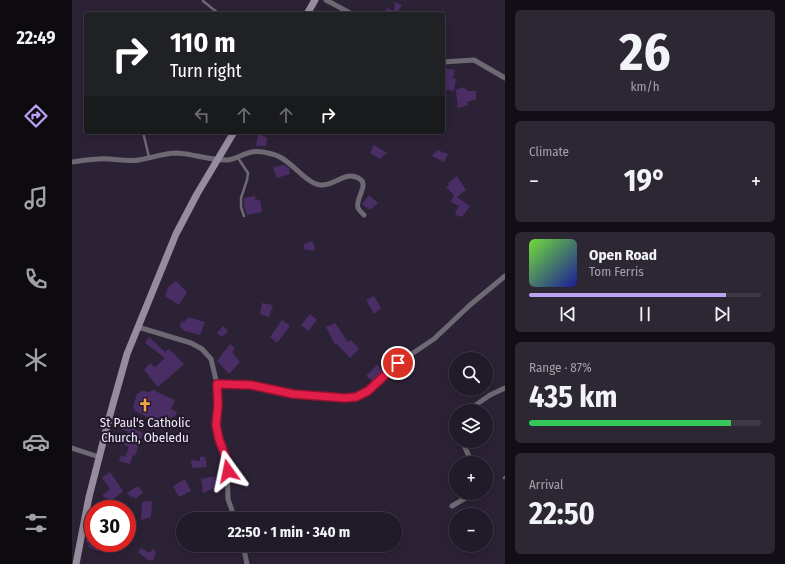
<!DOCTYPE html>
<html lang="en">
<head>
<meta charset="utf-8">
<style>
  :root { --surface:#211a28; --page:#2d2734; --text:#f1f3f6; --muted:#a2a1a8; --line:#3e3845; --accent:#bca0f2 }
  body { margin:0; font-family:"Fira Sans Condensed",sans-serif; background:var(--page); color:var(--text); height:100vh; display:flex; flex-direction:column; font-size:15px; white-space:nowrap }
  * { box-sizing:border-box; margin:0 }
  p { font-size:13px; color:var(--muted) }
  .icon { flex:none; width:22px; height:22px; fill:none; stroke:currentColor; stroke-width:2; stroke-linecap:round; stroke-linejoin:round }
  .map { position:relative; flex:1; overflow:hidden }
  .side { display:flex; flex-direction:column; gap:10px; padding:10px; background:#120e16; width:280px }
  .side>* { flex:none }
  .top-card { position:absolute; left:12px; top:12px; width:361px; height:122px; border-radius:4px; box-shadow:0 2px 10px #0003,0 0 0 1px var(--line); background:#202124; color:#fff; overflow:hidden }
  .controls { position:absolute; left:377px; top:352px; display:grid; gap:8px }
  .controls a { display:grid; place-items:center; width:44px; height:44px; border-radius:50%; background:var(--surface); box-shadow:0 2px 10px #0003,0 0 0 1px var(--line); font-size:20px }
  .speed { position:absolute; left:12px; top:500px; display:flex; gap:8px; font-size:20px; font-weight:700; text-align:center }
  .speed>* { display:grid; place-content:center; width:52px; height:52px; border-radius:50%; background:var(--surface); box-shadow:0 2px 10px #0003,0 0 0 1px var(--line); line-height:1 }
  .speed .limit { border:6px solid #d22; background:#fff; color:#111 }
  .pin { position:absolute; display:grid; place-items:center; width:34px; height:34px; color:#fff; margin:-17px; border:2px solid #fff; border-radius:50%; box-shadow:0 1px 4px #0007 }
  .me { position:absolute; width:44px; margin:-22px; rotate:348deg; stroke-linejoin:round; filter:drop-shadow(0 0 3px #0008) }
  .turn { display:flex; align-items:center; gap:14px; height:84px; padding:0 20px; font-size:18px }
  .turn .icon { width:52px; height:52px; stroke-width:2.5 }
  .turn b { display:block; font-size:28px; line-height:34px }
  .lanes { display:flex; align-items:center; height:38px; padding:0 20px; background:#0003; justify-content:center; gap:20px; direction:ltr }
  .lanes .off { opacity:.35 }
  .big { font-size:30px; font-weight:700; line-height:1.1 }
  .side .widget { flex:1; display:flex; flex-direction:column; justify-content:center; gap:6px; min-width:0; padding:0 14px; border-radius:6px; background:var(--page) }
  .side .dial { align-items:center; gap:0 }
  .dial b { font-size:52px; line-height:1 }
  .song { display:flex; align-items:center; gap:12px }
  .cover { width:48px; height:48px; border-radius:6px; background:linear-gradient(135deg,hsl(100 70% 55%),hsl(240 70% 35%)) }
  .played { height:4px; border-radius:2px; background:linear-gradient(90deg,var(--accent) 85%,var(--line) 85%) }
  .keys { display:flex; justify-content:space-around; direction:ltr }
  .heat { display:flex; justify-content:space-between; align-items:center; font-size:22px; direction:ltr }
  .charge { height:6px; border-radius:3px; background:linear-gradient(90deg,#34c759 87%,var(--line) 0) }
  .trip { position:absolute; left:104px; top:512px; width:226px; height:40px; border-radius:20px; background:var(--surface); box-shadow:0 2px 10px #0003,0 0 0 1px var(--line); font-weight:700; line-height:40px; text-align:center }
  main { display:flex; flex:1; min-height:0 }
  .menu { display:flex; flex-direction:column; width:72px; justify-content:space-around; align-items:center; background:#0d0a10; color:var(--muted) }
  .menu .icon { width:28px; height:28px }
  .menu .active { color:var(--accent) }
  .menu b { font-size:18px; color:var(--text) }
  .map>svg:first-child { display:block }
  .building { fill:#4a2d64 }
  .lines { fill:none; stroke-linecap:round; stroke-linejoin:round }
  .lane { stroke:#6d6872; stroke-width:2.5 }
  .street { stroke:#6d6872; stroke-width:5 }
  .secondary { stroke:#958d9d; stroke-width:7 }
  .route-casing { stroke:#92132f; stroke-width:10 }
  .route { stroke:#e11d48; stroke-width:7 }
  .labels { text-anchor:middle; stroke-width:4; stroke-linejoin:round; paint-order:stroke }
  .poi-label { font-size:13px; fill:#f0eaf7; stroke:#22192b }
</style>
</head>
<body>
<main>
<nav class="menu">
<b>22:49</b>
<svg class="icon active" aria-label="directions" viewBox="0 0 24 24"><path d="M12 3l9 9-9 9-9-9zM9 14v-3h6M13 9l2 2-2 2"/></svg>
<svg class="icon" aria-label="music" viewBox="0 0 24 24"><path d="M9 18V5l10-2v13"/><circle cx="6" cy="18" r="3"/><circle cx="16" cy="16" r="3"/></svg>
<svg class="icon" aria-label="phone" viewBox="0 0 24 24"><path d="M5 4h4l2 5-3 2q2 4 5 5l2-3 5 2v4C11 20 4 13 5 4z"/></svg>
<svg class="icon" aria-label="climate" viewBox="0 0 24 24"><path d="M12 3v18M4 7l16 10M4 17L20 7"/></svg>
<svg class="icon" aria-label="car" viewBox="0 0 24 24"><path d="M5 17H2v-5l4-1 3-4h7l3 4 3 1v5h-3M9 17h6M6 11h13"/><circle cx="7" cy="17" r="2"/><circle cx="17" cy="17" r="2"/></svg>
<svg class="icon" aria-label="filters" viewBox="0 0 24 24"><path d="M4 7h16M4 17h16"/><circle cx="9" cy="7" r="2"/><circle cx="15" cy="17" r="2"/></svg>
</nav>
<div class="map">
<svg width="433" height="564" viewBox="0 0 433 564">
  <rect width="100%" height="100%" fill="#2c2236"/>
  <path class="building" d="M323 2 330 5 325 13 327 14H311L315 8 322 11Z
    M371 68 383 70 381 78 384 79 382 91 371 89Z
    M392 87 395 91H404V99L395 102 396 105 386 108 384 90Z
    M186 135H190V136L195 137 194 146H184Z
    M302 145 315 153 308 159 298 153Z
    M365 150 376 154 372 162 360 156Z
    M212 165 217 168 218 174 205 178 201 167Z
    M385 176 394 190 385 197 398 206 390 217 384 215 383 213 387 206 379 202 382 195 374 187 377 185 376 183Z
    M297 195 306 203 298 210 290 204Z
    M183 196V199L188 200 190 212 175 215 172 206V198Z
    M237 241 241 242V244L243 245 242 251 232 249V244L236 243Z
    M104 281 115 292 107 305 93 296 96 287Z
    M302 296 309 308 302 314 294 300Z
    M190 303 201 305 197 317 188 314Z
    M238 314 245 320 236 331 229 325Z
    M117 317 133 322 128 335 113 331 108 326 109 321 112 322Z
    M210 320 218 326 205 343 198 337Z
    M263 323 276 342 279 340 287 349 278 358 265 344 263 345 254 327Z
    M151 326 156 331 150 337 145 333Z
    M77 337 93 352 97 349 112 364 86 387 72 370 78 363 83 367 93 358 73 343Z
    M158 344 163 348 160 352 168 362 157 374 145 361Z
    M305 365 311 371 301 381 294 376Z
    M81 390 103 400 99 409 105 412 103 417 101 416 93 428 79 422V419L63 411 61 406 65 394 69 391 77 392Z
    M51 424 71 433 63 456 61 455 58 464 47 461 49 455 53 457 57 447 52 445 56 431 51 430Z
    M128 457H133L135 467 120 468 119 460 128 461Z
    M38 472 51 491 39 501 30 496 38 489 30 478Z
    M143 476 145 487 131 493 129 479Z
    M113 479 119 491 107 497 101 486Z
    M66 486 71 493 63 499 62 496 60 498 55 493Z
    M80 501 79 517 69 520 70 502Z
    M61 521 59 525 61 527 59 538H55V522Z
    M20 527 21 528V543H39L27 549 26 551 16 547 17 544 14 542V538L17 537Z
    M69 548 78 553 80 549 84 551 81 561 76 560 66 552Z"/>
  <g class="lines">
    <path class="lane" d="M131 1 146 13 149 14
      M71 132 77 157
      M166 158 176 173 175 180 169 198V207L172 216
      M432 478 433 477"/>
    <path class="street" d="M254 0 280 14
      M371 62 402 60 433 78
      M0 162C9 161 18 159 27 159 40 158 54 162 67 160 81 158 90 153 105 153 122 154 140 161 156 160 164 159 169 155 176 153 183 150 193 152 200 154 218 158 233 183 248 185 262 187 274 169 288 179 297 185 283 199 286 208 287 210 290 213 292 215
      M66 327 119 343 130 349 139 359 145 384 146 406 144 425 147 439 155 461 156 499 163 519
      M145 384 179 385 221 394 273 398 284 397 296 391 326 363 362 339 398 305 433 276
      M395 411 418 395 433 388
      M390 441 400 463
      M0 448 27 457
      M380 506 402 493
      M171 545 175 564"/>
    <path class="secondary" d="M235 14 243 0
      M4 564 17 497 39 411 55 354 104 234 125 194 162 132"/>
  </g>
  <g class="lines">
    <g class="route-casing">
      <path id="route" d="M156 471 155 461 147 439 144 425 146 406 145 384 179 385 221 394 273 398 284 397 296 391 326 363"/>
    </g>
    <use href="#route" class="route"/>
  </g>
  <defs>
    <g id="church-bare" transform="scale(1.08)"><path d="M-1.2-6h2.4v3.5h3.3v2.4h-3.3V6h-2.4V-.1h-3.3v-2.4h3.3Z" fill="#f3a443" stroke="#22192b" stroke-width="2.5" paint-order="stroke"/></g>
  </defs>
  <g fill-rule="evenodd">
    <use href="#church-bare" x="73" y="405"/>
  </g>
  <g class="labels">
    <g class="poi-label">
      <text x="73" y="427">St Paul's Catholic<tspan x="73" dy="15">Church, Obeledu</tspan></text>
    </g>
  </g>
</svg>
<div class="controls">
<a><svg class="icon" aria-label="search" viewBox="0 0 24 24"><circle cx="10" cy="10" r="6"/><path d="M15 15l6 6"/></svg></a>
<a><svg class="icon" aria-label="layers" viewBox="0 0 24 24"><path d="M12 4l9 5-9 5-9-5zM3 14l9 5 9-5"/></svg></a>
<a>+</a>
<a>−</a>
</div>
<div class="speed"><div class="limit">30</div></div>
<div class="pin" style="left:326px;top:363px;background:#d93025"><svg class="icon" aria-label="arrive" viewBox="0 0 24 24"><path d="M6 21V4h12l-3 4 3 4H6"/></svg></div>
<svg class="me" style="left:156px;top:471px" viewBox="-20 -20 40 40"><path d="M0-17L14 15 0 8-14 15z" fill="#e11d48" stroke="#fff" stroke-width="4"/></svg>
<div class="trip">22:50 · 1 min · 340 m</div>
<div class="top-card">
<div class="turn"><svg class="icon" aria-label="right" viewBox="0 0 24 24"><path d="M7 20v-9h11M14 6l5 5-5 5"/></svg><div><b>110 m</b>Turn right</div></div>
<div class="lanes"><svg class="icon off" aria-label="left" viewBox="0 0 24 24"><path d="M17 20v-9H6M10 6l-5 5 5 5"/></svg><svg class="icon off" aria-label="ahead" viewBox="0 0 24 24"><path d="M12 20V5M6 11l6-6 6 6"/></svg><svg class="icon off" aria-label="ahead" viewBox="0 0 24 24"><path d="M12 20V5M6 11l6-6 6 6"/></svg><svg class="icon" aria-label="right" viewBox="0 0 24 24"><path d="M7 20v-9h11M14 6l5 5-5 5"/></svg></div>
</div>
</div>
<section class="side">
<div class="widget dial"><b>26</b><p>km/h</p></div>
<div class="widget"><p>Climate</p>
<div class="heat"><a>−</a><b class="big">19°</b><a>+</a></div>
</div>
<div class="widget">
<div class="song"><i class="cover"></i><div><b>Open Road</b><p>Tom Ferris</p></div></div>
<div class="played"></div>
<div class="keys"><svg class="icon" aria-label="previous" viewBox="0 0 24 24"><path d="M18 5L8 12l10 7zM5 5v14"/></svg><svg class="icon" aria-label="pause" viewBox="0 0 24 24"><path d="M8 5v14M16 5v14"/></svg><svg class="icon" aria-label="next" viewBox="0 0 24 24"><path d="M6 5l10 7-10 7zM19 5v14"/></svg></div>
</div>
<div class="widget"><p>Range · 87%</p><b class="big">435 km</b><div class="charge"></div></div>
<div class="widget"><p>Arrival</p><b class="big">22:50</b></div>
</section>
</main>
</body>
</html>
